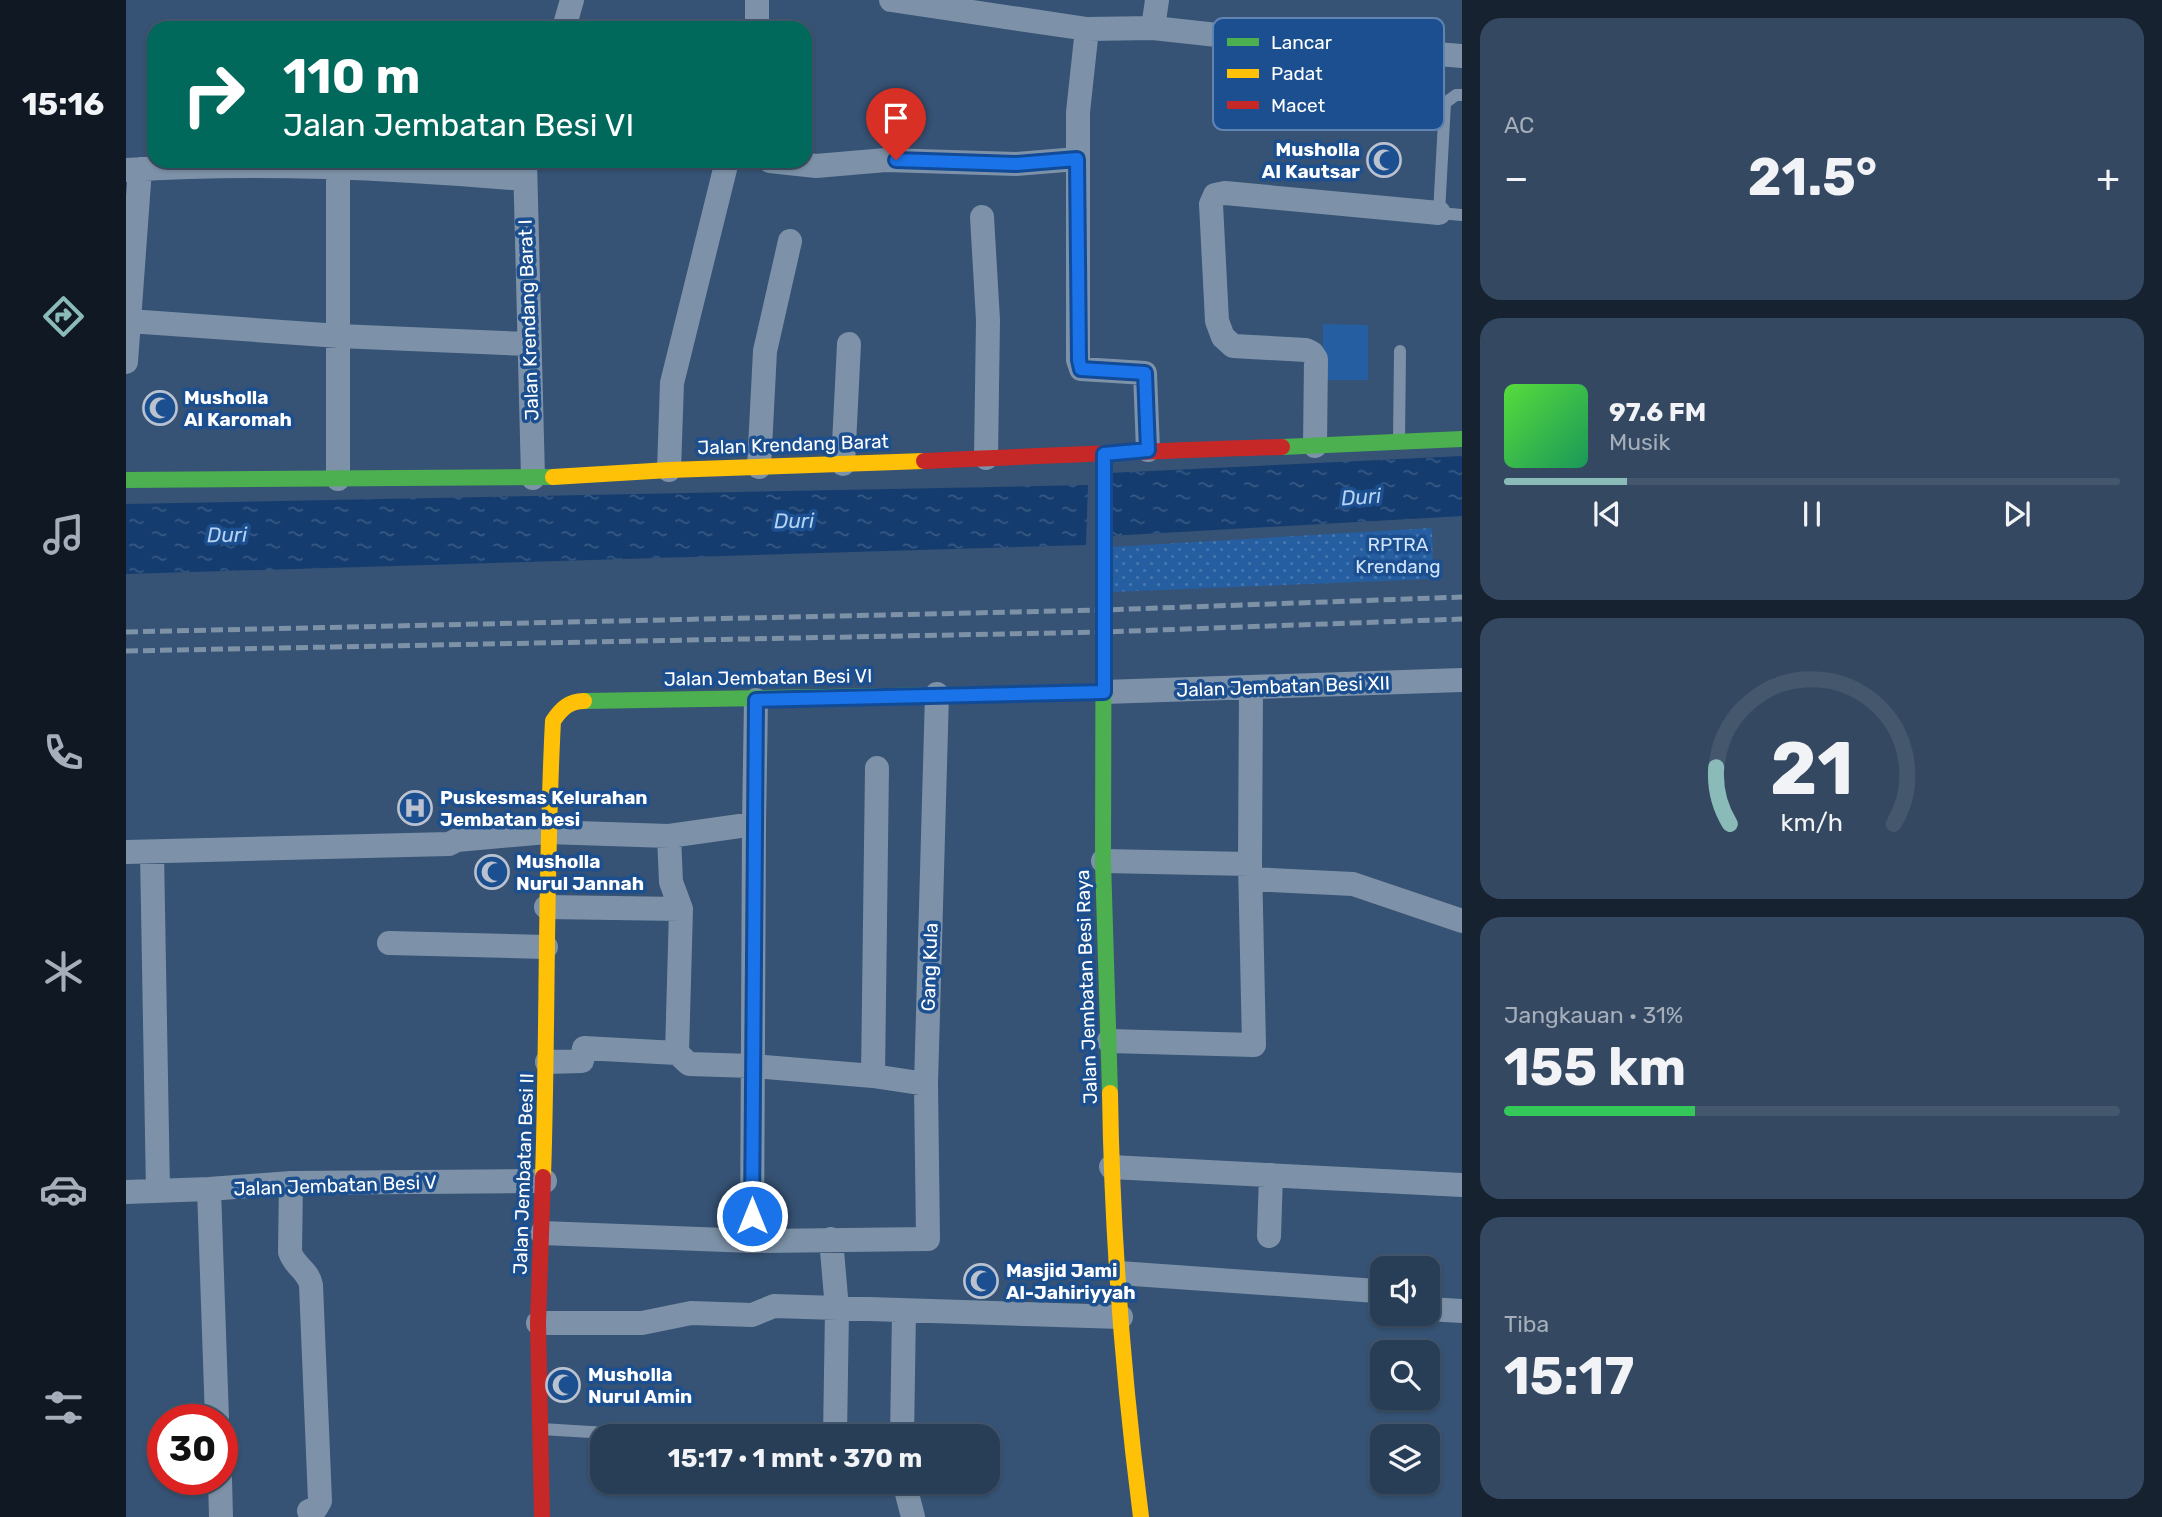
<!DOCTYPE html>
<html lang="id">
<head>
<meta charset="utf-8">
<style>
  :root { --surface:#283e57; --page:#344961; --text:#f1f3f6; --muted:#a5aeba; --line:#44576d; --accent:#8bbbb9 }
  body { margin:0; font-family:Rubik,sans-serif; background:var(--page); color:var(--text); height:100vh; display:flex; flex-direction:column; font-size:26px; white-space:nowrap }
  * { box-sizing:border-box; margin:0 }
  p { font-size:23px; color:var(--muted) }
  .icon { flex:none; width:38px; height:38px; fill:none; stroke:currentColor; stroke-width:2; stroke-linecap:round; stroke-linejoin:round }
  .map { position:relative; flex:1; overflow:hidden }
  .details { display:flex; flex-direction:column; gap:18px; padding:18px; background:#162230; width:700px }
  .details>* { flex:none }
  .banner { position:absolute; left:21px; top:21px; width:665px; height:147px; border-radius:21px; box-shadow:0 2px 5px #0004,0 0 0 2px var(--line); background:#00695c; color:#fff; overflow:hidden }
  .buttons { position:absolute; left:1244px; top:1256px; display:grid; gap:14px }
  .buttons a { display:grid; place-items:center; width:70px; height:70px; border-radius:14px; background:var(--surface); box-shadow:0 2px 5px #0004,0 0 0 2px var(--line); font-size:35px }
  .speed { position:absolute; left:21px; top:1404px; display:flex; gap:14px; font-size:35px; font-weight:700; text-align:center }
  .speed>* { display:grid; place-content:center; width:91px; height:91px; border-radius:50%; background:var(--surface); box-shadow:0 2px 5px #0004,0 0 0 2px var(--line); line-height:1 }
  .speed .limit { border:10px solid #d22; background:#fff; color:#111 }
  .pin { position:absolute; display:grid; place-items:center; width:60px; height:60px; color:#fff; margin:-72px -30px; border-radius:50% 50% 50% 0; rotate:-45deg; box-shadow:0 0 7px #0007 }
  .pin .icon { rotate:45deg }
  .me { position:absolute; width:77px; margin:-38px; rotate:0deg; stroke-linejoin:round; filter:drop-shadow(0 0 5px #0008) }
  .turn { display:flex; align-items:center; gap:24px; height:147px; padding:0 21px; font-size:32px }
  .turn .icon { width:91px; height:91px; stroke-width:2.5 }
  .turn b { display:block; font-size:49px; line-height:60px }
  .big { font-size:52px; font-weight:700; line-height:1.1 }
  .details .widget { flex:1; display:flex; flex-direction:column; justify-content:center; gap:10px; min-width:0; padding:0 24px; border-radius:21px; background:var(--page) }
  .details .dial { align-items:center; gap:0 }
  .dial svg { height:182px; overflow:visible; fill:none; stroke:var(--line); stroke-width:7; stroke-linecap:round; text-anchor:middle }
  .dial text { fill:var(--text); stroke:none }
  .song { display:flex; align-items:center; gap:21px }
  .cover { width:84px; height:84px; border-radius:10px; background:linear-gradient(135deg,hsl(110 70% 55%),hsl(150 70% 35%)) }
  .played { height:7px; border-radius:4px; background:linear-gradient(90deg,var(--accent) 20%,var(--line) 20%) }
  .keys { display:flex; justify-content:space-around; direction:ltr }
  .heat { display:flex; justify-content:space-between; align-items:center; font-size:38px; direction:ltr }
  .charge { height:10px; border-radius:5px; background:linear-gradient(90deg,#34c759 31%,var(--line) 0) }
  .trip { position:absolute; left:464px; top:1424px; width:410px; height:70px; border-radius:21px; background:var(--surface); box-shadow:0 2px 5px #0004,0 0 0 2px var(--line); font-weight:700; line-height:70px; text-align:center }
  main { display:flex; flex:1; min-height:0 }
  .tabs { display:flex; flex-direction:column; width:126px; justify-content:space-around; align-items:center; background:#101923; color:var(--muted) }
  .tabs .icon { width:49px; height:49px }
  .tabs .active { color:var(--accent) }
  .tabs b { font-size:32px; color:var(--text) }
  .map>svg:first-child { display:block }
  .grass { fill:#265fa1 }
  .park { fill:url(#park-dots) }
  .water { fill:url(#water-ripples) }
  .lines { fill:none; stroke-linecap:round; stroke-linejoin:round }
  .lane { stroke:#7d92a8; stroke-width:12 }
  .street { stroke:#7d92a8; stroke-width:24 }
  .fast { stroke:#4caf50; stroke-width:16 }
  .slow { stroke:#ffc107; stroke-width:16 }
  .jam { stroke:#c62828; stroke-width:16 }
  .rail { stroke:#7e92a7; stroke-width:5; stroke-dasharray:12 5; stroke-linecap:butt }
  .route-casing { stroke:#114b97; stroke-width:18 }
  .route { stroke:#1a73e8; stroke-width:12 }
  .labels { text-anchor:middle; stroke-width:7; stroke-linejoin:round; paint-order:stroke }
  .poi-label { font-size:19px; font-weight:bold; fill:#fff; stroke:#1b4f8f; text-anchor:start }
  .street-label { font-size:19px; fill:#fff; stroke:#1b4f8f }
  .park-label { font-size:19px; fill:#cfe3fa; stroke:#1b4f8f }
  .water-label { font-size:21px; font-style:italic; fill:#b5d3f5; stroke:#1b4f8f }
  .key { fill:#1b4f8f; stroke:#5f84b1; stroke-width:2 }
  .key-label { font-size:19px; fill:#fff }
</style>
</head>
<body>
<main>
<nav class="tabs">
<b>15:16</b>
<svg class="icon active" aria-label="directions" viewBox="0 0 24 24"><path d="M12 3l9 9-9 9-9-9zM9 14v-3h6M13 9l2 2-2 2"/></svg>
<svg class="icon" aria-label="music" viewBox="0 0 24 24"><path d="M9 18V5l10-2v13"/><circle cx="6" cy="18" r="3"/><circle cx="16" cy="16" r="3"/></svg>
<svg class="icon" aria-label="phone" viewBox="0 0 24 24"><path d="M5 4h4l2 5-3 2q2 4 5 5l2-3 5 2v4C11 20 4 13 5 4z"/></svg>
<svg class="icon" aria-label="climate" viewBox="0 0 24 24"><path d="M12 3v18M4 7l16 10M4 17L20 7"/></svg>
<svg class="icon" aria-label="car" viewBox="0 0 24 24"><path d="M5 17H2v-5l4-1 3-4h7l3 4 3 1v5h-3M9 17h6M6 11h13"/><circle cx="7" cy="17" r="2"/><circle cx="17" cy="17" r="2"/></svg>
<svg class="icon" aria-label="filters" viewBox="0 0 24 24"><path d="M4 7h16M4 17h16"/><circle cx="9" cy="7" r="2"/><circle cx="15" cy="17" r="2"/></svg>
</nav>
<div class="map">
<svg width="1336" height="1517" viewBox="0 0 1336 1517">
  <defs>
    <pattern id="park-dots" width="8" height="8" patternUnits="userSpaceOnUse" patternTransform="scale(1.75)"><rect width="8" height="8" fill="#265fa1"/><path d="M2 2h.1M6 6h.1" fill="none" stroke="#4777af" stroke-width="1.8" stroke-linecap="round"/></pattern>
    <pattern id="water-ripples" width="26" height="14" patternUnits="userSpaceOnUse" patternTransform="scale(1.75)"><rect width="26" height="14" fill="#153c6e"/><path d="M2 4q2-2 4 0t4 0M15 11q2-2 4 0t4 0" fill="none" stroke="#385984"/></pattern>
  </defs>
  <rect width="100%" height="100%" fill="#365274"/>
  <path class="grass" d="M1197 324 1242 325V380H1197Z"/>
  <path class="park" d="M1306 528 1307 579 985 592 984 547Z"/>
  <path class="water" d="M1336 456V516L983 536V473Z
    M962 485 960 545 0 574V504Z"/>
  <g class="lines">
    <path class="lane" d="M1336 95H1330L1319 103 1313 213 1336 215
      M1273 441 1274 351
      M415 1429 498 1434"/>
    <path class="street" d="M765 0 961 29 1027 28 1128 39 1336 56
      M438 28 446 0
      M631 28V0
      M1027 28 1031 0
      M961 29 952 112V360L955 369 1019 373 1022 450
      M399 161 407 478
      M644 161 690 166 760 160 890 164 951 159
      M212 166V479
      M0 170C133 161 265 168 397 179
      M856 217 862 320 860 458
      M3 321 213 336 402 344
      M0 362 14 169
      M1189 446 1190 359 1186 353 1180 350 1107 346 1097 337 1091 321 1085 204 1089 195 1099 193 1313 213
      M717 464 723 344
      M633 467 639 351 664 241
      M543 470 546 383 601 161
      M978 692 1336 680
      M628 824 630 700
      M543 836 545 882 555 909
      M0 852 323 844 331 840 421 832 543 836 628 824 626 1241
      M26 852 32 1191
      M977 861 1124 864
      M1125 879 1227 884 1336 921
      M420 907 555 909 551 1053
      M263 943 420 947
      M983 1041 1128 1045 1124 864 1125 688
      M421 1062 456 1061 458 1048 551 1053 563 1064 626 1066 747 1076 751 768
      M747 1076 800 1084
      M985 1167 1336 1185
      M165 1183 164 1252C168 1266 182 1270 185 1285L194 1501 190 1508 183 1511
      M83 1189 91 1419
      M0 1192 83 1189 165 1183 419 1181
      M416 1233 626 1241 802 1239 800 1084 811 694
      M1143 1236 1145 1175
      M705 1239 711 1309 709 1437
      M993 1273 1251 1291 1256 1304
      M1302 1309 1336 1311
      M412 1323H516L565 1313 626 1315 648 1306 995 1317
      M776 1437 778 1311
      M94 1479 95 1517
      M778 1482 787 1517"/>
    <path class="fast" d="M1156 447 1336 439
      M978 454 977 861 984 1093
      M0 480 427 477
      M458 701 882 694"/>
    <path class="slow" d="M427 477 543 470 798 461
      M984 1093C986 1235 997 1377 1015 1517
      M417 1177C422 1025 419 873 427 721 435 709 443 701 458 701"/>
    <path class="jam" d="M798 461C918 456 1037 450 1156 447
      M882 694 978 692
      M416 1517 412 1323 417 1177"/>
    <path class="rail" d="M0 632 978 610 1336 597
      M0 651 978 632 1336 619"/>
  </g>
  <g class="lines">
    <g class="route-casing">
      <path id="route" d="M626 1216 630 700 978 692V454L1022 450 1019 373 955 369 953 360 951 159 890 164 770 160"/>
    </g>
    <use href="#route" class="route"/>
  </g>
  <defs>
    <g id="mosque-ring" transform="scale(1.75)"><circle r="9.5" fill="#1b4f8f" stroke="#b9c2ce" stroke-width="1.5"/><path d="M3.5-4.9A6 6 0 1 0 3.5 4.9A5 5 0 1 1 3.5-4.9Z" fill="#b9c2ce"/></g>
    <g id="hospital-ring" transform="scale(1.75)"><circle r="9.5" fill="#1b4f8f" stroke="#b9c2ce" stroke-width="1.5"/><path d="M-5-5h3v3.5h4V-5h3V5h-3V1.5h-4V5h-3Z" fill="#b9c2ce"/></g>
  </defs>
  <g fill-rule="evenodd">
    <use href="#mosque-ring" x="1258" y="160"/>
    <use href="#mosque-ring" x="34" y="408"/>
    <use href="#hospital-ring" x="289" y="808"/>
    <use href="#mosque-ring" x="366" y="872"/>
    <use href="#mosque-ring" x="855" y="1281"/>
    <use href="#mosque-ring" x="437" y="1385"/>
  </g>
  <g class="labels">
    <g class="poi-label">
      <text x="1234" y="156" text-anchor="end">Musholla<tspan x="1234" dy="22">Al Kautsar</tspan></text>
      <text x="58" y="404">Musholla<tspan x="58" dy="22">Al Karomah</tspan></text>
      <text x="314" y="804">Puskesmas Kelurahan<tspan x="314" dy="22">Jembatan besi</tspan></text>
      <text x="390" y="868">Musholla<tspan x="390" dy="22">Nurul Jannah</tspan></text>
      <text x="880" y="1277">Masjid Jami<tspan x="880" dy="22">Al-Jahiriyyah</tspan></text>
      <text x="462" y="1381">Musholla<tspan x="462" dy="22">Nurul Amin</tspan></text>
    </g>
    <g class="street-label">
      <text transform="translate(402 320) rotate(-92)" y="7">Jalan Krendang Barat I</text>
      <text transform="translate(667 444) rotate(-2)" y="7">Jalan Krendang Barat</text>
      <text transform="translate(642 677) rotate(-1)" y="7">Jalan Jembatan Besi VI</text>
      <text transform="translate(1157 686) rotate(-2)" y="7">Jalan Jembatan Besi XII</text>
      <text transform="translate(803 967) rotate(-88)" y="7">Gang Kula</text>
      <text transform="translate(960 987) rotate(-92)" y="7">Jalan Jembatan Besi Raya</text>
      <text transform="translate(397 1174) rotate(-88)" y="7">Jalan Jembatan Besi II</text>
      <text transform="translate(209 1185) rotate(-2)" y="7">Jalan Jembatan Besi V</text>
    </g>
    <g class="park-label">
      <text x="1272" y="551">RPTRA<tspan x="1272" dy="22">Krendang</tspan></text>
    </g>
    <g class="water-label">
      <text transform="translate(1235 497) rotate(-4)" y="7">Duri</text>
      <text transform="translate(668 521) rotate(-1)" y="7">Duri</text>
      <text transform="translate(101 535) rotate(-1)" y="7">Duri</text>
    </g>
  </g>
  <rect x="1087" y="18" width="231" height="112" rx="10" class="key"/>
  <rect x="1101" y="38" width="32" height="8" fill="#4caf50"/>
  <rect x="1101" y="69" width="32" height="9" fill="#ffc107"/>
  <rect x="1101" y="101" width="32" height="8" fill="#c62828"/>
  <g class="key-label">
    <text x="1145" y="49">Lancar</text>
    <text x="1145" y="80">Padat</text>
    <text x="1145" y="112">Macet</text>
  </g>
</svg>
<div class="buttons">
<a><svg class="icon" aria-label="sound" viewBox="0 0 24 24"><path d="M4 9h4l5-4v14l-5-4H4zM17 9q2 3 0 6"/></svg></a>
<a><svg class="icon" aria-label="search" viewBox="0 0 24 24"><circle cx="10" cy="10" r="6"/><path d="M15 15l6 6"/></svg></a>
<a><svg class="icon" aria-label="layers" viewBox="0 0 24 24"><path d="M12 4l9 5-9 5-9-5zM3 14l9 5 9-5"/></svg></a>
</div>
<div class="speed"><div class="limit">30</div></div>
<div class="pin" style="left:770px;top:160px;background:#d93025"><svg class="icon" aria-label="arrive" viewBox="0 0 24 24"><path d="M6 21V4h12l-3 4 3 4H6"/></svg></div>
<svg class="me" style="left:626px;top:1216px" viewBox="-20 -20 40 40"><circle r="17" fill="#1a73e8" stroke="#fff" stroke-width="3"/><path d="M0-11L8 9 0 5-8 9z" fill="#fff"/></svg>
<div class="trip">15:17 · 1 mnt · 370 m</div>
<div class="banner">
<div class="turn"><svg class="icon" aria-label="right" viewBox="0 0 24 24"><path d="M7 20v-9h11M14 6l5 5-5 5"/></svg><div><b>110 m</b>Jalan Jembatan Besi VI</div></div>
</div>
</div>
<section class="details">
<div class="widget"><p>AC</p>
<div class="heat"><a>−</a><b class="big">21.5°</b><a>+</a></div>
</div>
<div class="widget">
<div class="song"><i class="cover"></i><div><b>97.6 FM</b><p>Musik</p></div></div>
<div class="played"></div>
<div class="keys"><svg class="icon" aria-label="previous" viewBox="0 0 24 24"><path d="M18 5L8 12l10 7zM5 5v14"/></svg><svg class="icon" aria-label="pause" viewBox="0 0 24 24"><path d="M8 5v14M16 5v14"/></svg><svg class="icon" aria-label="next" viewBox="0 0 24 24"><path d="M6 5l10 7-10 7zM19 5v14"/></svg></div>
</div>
<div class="widget dial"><svg viewBox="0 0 100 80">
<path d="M14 69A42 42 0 1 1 86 69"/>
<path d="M14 69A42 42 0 0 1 8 44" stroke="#8bbbb9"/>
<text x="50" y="56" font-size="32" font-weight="700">21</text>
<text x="50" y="72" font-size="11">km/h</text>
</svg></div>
<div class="widget"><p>Jangkauan · 31%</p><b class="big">155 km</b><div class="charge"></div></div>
<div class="widget"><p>Tiba</p><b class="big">15:17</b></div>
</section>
</main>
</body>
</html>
